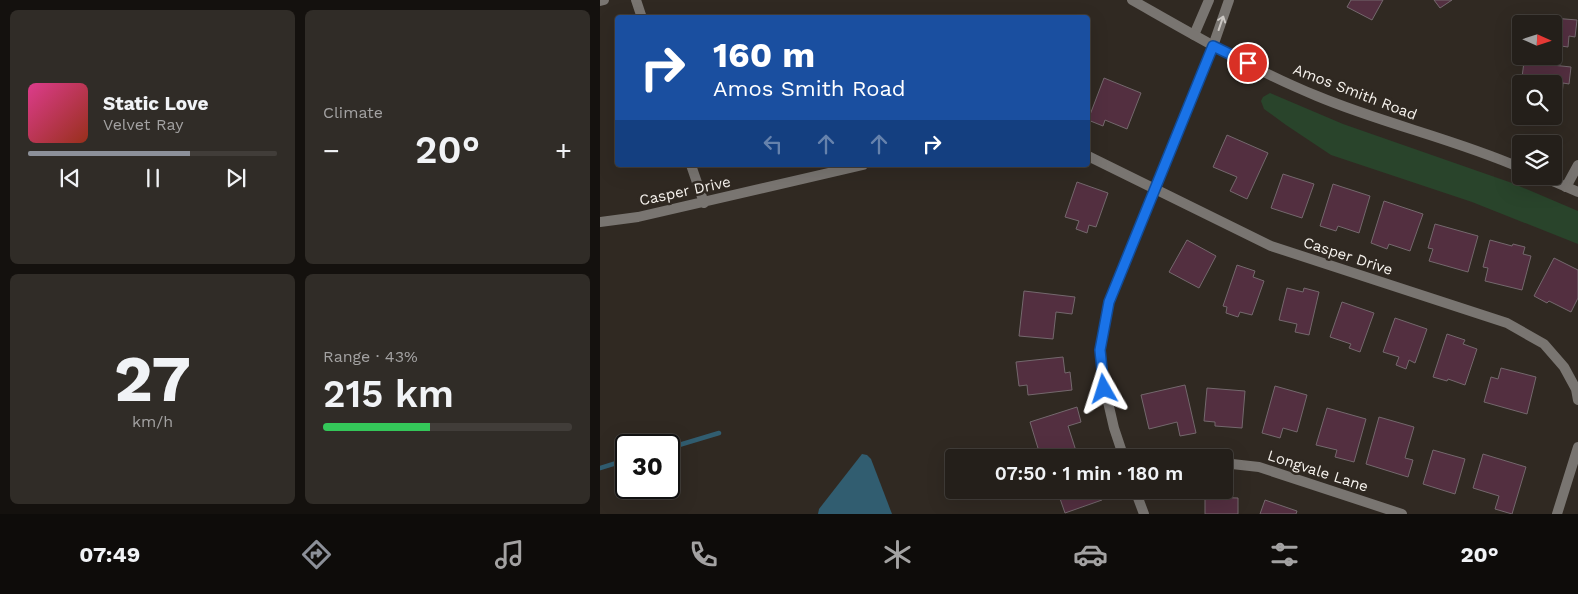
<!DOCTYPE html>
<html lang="en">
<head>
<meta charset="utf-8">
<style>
  :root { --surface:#241f1a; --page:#302c27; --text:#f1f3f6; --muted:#a3a2a2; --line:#413d39; --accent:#8c9099 }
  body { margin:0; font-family:"Work Sans",sans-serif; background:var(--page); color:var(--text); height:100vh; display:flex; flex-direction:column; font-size:19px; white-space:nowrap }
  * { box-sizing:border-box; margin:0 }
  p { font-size:16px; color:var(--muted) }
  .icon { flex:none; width:28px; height:28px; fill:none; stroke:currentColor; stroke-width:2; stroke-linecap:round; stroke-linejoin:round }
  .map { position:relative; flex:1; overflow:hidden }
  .side { display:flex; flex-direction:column; gap:10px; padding:10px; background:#14110e; width:600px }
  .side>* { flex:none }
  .top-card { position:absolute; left:15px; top:15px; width:475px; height:152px; border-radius:5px; box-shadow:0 5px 20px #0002,0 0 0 1px var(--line); background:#1a4fa0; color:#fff; overflow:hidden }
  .needle { width:32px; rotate:93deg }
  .fabs { position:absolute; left:912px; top:15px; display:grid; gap:10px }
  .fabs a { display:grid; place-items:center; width:50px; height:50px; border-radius:5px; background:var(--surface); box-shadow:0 5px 20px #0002,0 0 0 1px var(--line); font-size:25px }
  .speed { position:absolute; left:15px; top:434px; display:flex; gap:10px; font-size:25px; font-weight:700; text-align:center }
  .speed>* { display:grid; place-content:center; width:65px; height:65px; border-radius:50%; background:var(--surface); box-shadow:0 5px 20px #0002,0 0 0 1px var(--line); line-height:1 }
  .speed .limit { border:2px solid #111; border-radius:8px; background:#fff; color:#111 }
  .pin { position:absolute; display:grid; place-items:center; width:42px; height:42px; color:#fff; margin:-21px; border:2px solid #fff; border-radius:50%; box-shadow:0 1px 5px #0007 }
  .me { position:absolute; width:55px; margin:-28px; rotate:354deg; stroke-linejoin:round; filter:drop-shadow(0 0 4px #0008) }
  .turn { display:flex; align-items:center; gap:18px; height:105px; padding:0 15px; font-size:22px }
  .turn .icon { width:65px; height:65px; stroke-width:2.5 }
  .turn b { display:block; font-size:35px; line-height:42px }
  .lanes { display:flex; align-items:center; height:48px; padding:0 15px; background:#0003; justify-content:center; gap:25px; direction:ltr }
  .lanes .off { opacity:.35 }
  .big { font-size:38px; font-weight:600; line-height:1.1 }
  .side .tile { flex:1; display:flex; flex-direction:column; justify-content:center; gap:8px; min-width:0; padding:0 18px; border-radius:8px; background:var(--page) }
  .side .dial { align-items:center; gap:0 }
  .dial b { font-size:65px; line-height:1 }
  .song { display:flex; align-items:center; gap:15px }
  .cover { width:60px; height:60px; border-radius:8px; background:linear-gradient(135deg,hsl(330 70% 55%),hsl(10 70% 35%)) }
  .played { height:5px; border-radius:2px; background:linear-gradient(90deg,var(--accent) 65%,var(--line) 65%) }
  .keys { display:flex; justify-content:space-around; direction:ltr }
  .heat { display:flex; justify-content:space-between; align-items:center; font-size:28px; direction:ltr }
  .charge { height:8px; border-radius:4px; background:linear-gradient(90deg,#34c759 43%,var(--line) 0) }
  .side .tiles { flex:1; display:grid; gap:10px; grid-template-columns:repeat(2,1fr) }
  .trip { position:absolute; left:345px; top:449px; width:288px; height:50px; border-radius:5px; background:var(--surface); box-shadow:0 5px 20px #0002,0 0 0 1px var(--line); font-weight:600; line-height:50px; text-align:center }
  .dock { display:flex; height:80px; justify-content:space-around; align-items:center; background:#0e0c0a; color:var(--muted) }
  .dock .icon { width:35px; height:35px }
  .dock .current { color:var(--accent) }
  .dock b { font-size:22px; color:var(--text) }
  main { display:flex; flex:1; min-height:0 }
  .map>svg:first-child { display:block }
  .green { fill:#29442b }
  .water { fill:#315d70 }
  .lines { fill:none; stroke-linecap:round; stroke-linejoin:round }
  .stream { stroke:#315d70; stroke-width:4.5 }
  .building { fill:#532f40; stroke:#74686d }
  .minor { stroke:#797571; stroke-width:10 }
  .tertiary { stroke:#797571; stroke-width:10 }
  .oneway { stroke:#cac6c2 }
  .route-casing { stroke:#114b97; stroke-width:12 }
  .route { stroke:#1a73e8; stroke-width:9 }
  .labels { text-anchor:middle; stroke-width:5; stroke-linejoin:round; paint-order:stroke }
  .street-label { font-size:15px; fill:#f6f2ed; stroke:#302922 }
</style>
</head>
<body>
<main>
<section class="side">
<div class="tiles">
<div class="tile">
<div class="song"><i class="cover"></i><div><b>Static Love</b><p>Velvet Ray</p></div></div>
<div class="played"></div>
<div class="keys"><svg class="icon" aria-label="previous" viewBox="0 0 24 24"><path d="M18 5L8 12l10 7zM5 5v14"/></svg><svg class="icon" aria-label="pause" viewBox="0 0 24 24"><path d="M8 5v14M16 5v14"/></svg><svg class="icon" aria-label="next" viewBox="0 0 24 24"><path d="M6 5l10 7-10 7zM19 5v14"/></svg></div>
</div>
<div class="tile"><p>Climate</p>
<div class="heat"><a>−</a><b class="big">20°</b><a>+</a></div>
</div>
<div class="tile dial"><b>27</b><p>km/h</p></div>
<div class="tile"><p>Range · 43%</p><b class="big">215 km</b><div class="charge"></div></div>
</div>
</section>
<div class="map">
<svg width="978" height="514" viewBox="0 0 978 514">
  <rect width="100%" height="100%" fill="#302922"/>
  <path class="green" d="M670 93 743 124 912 183 978 211V244L872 202 731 155 686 125 664 109 661 101 663 97Z"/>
  <path class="water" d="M262 454 267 455 271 459 292 514H218L219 509Z"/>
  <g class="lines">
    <path class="stream" d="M69 448 119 433
      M0 468 26 460"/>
  </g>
  <path class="building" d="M751 0H783L772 20 747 7Z
    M834 0H852L840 8Z
    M929 16 977 20 975 37 969 36 968 47 954 45V24H929Z
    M924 62 971 67 969 84 963 83 962 97 954 96V84H921L920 92Z
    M504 78 541 93 527 129 505 120 503 126 488 120Z
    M627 135 668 153 647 199 630 191 637 177 613 167Z
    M683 174 714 184 702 218 671 208Z
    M477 182 508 193 496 227 489 225 487 233 476 229 479 221 465 217Z
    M733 184 770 196 759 233 738 226 736 231 720 226Z
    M784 201 823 214 810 251 789 244 787 249 771 243Z
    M835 224 878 236 868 272 829 261 833 249 828 248Z
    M587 240 616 256 599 288 569 272Z
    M890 240 912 246 913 244 925 247 923 254 931 256 922 290 885 281 888 268 883 267Z
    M954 258 978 270V298L971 312 949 301 947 303 934 296Z
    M637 265 655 271 653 277 664 281 652 315 640 312 638 317 626 313 627 307 623 306Z
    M687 288 703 292 704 288 719 292 709 335 695 332 697 324 679 320Z
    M424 291 475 297 472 314 456 312 453 339 419 336Z
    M742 302 774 313 760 352 749 348 751 344 730 337Z
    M795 318 827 329 815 363 809 360 806 369 796 365 799 357 783 352Z
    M847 334 865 340 863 344 877 349 865 385 848 379 847 381 833 377Z
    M463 357 465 373 470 372 472 390 428 395 427 385 419 386 416 362Z
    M901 368 936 377 927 414 884 402 891 377 898 379Z
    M585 385 596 433 580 436 577 422 549 429 541 395Z
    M675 386 707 395 697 432 683 428 680 438 662 433Z
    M607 388 645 391 642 428 615 426V422L604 421Z
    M477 407 481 422 468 426 477 454 466 458H441L430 422Z
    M727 408 766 419 754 462 735 457 737 450 716 445Z
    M779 417 814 427 805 458 813 460 808 477 766 464Z
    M833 450 865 459 855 494 823 484Z
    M883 454 926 467 912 514 895 509 899 496 873 488Z
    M457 490H499L502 500 465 513Z
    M605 497 638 498V514H605Z
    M665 500 697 511 696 514H660Z"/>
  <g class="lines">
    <path class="minor" d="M36 0 42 18
      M0 1 4 0
      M594 35 609 0
      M488 156 671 246 907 323 944 344 964 367 976 389 978 400
      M91 165 104 203
      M966 187 978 165
      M0 222 38 217 263 165
      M524 458 514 428 505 389 500 350 509 302 613 46 629 0
      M624 466 632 464 659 467 802 514
      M535 490 544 514
      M957 514 978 447"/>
    <path class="tertiary" d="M532 0C592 34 653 70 717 96 784 124 855 139 921 168
      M941 176 978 192"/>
  </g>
  <defs><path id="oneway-shaft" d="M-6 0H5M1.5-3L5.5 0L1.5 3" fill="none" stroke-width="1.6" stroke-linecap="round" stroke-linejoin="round" transform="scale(1.25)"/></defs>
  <use class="oneway" href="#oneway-shaft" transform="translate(621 23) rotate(-71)"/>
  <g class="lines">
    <g class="route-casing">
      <path id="route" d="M504 389 500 350 509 302 613 46 648 63"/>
    </g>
    <use href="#route" class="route"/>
  </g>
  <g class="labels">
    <g class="street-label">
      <text transform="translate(755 92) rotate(21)" y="5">Amos Smith Road</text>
      <text transform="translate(85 191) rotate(-12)" y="5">Casper Drive</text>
      <text transform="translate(748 256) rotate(18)" y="5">Casper Drive</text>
      <text transform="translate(718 471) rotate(18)" y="5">Longvale Lane</text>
    </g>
  </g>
</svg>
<div class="fabs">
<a><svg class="needle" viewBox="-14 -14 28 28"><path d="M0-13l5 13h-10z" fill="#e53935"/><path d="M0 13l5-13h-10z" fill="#a3a2a2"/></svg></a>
<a><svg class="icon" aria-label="search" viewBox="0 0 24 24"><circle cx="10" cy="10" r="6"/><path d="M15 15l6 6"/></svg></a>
<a><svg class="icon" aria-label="layers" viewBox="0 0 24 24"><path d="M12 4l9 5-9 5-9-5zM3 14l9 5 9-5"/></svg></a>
</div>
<div class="speed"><div class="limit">30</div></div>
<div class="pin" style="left:648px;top:63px;background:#d93025"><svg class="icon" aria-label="arrive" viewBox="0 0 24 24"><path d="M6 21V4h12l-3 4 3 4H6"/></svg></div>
<svg class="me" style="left:504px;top:389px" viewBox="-20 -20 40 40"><path d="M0-17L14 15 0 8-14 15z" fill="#1a73e8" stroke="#fff" stroke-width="4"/></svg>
<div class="trip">07:50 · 1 min · 180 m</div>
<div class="top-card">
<div class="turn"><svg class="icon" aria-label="right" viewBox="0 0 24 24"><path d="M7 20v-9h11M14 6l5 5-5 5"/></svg><div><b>160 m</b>Amos Smith Road</div></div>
<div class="lanes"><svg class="icon off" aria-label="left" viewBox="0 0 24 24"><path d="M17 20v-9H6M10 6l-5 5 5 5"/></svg><svg class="icon off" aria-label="ahead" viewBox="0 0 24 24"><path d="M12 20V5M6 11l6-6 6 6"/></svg><svg class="icon off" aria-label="ahead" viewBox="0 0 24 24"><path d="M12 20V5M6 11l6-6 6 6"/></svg><svg class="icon" aria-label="right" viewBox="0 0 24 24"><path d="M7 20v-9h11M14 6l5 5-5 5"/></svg></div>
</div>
</div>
</main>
<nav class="dock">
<b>07:49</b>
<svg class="icon current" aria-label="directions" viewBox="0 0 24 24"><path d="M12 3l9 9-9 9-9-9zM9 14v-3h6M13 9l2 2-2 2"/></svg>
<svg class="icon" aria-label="music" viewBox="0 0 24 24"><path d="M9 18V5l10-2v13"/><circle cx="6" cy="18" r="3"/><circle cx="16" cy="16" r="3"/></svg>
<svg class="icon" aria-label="phone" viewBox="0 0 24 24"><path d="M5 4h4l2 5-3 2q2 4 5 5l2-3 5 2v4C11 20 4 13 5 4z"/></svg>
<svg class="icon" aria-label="climate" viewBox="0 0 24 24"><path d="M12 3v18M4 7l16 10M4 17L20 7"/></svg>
<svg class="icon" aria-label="car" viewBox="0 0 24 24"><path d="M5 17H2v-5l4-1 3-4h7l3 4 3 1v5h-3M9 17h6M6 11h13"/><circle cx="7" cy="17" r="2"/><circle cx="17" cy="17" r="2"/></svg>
<svg class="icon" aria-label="filters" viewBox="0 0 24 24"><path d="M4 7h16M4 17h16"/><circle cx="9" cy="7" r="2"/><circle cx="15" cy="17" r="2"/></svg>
<b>20°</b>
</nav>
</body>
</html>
